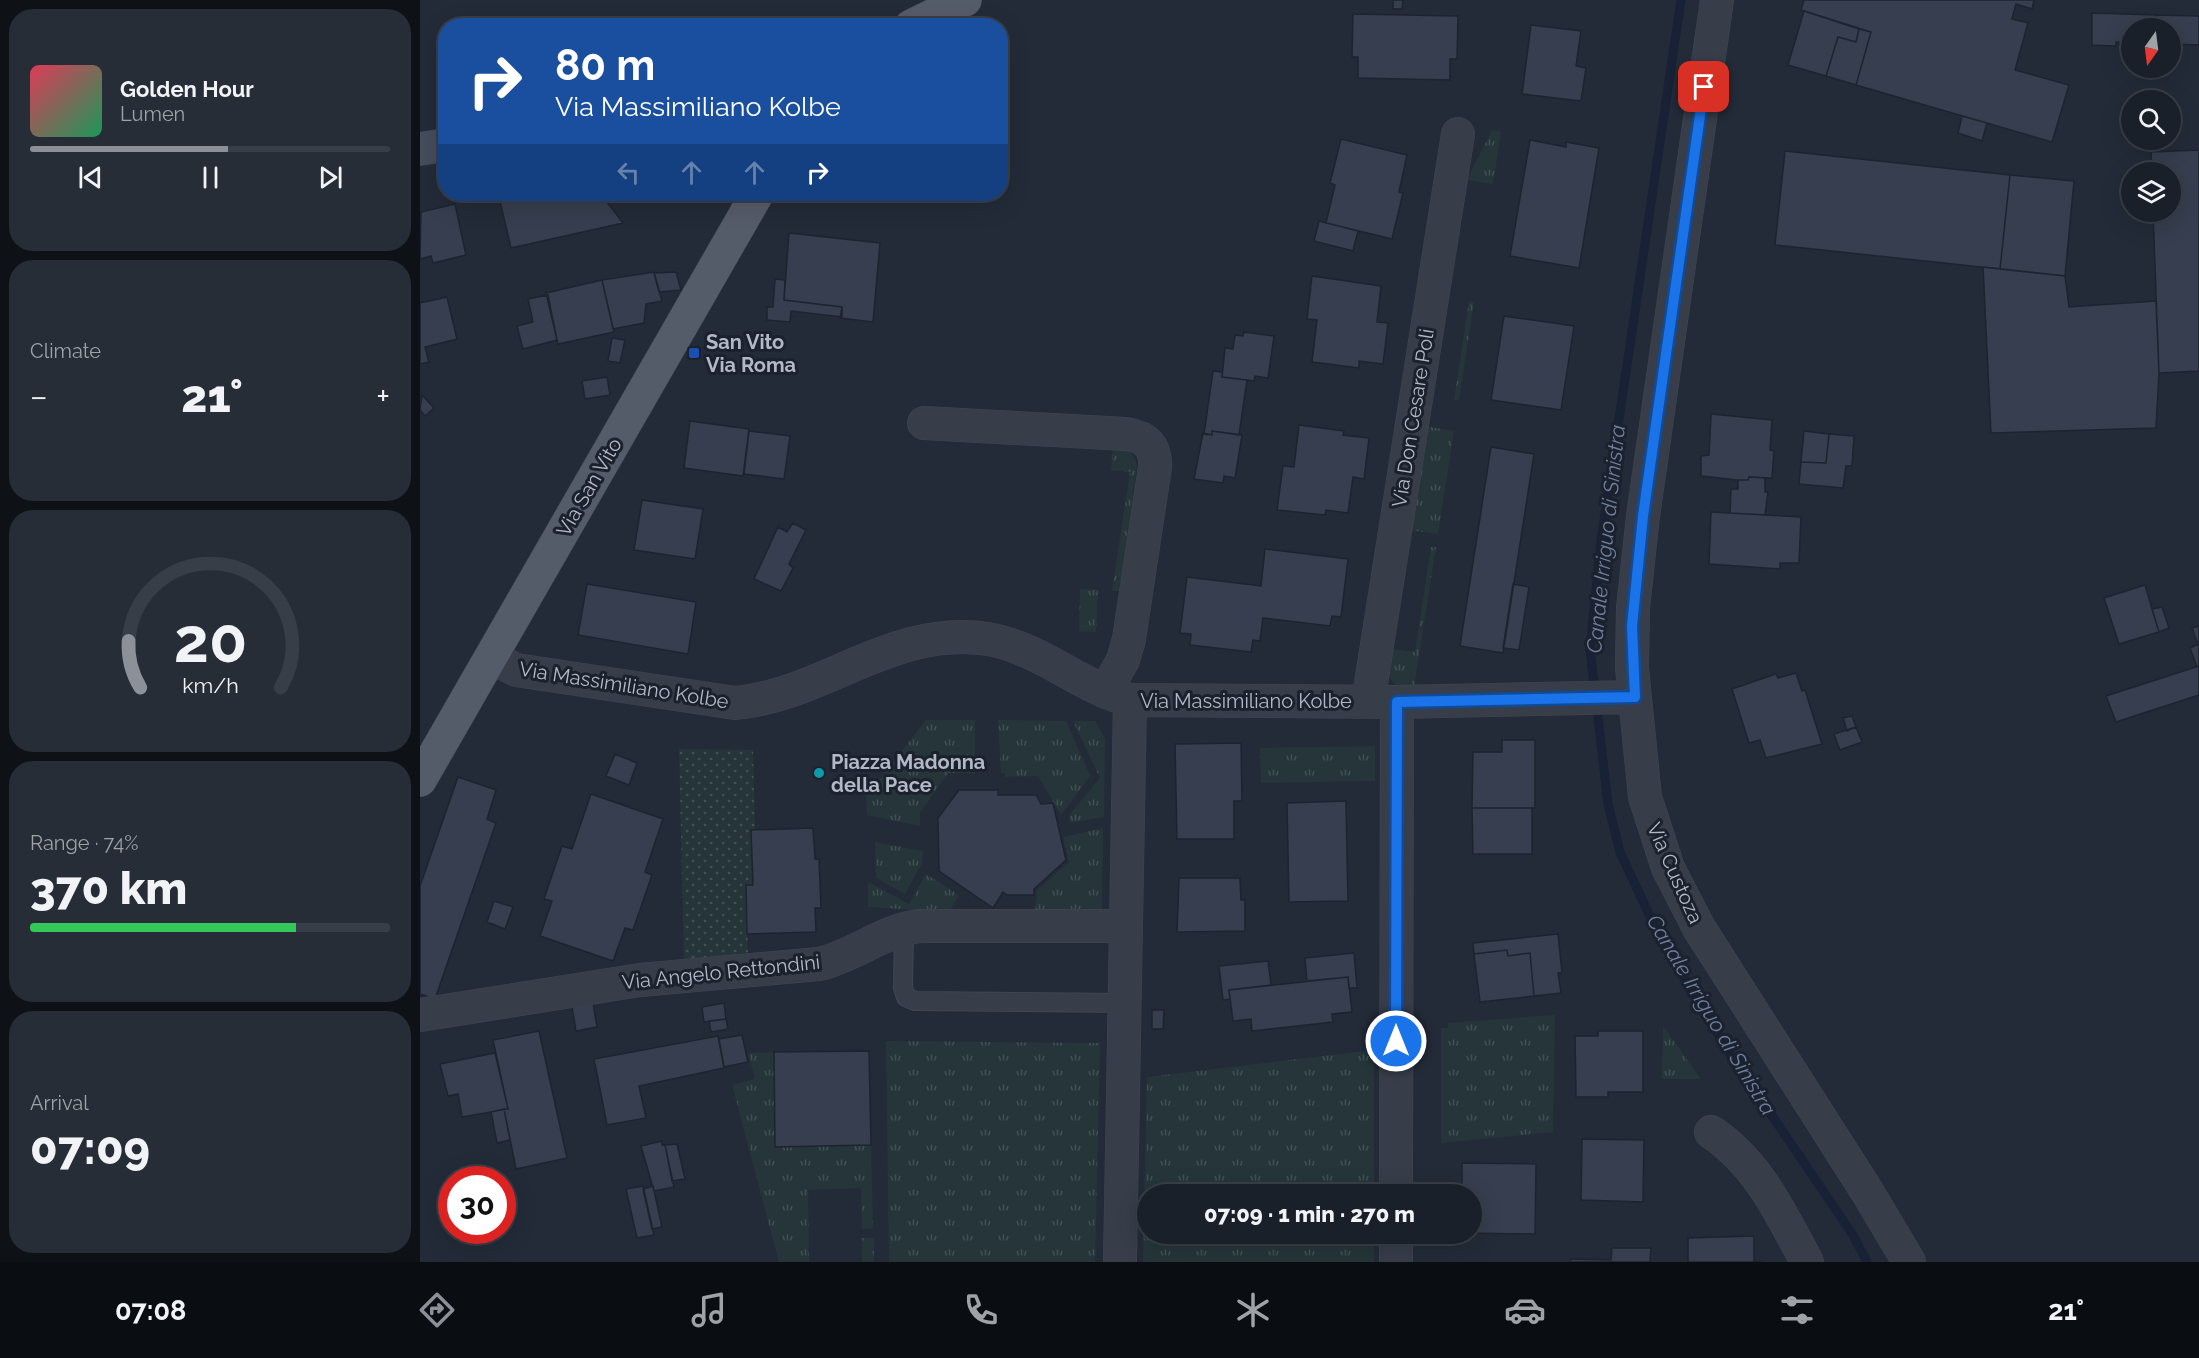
<!DOCTYPE html>
<html lang="en">
<head>
<meta charset="utf-8">
<style>
  :root { --surface:#1a202a; --page:#272d36; --text:#f1f3f6; --muted:#9fa3a8; --line:#383e47; --accent:#8c9099 }
  body { margin:0; font-family:Raleway,sans-serif; background:var(--page); color:var(--text); height:100vh; display:flex; flex-direction:column; font-size:22px; white-space:nowrap }
  * { box-sizing:border-box; margin:0 }
  p { font-size:20px; color:var(--muted) }
  .icon { flex:none; width:33px; height:33px; fill:none; stroke:currentColor; stroke-width:2; stroke-linecap:round; stroke-linejoin:round }
  .map { position:relative; flex:1; overflow:hidden }
  .panel { display:flex; flex-direction:column; gap:9px; padding:9px; background:#0e1217; width:420px }
  .panel>* { flex:none }
  .banner { position:absolute; left:18px; top:18px; width:570px; height:183px; border-radius:24px; box-shadow:0 6px 24px #0002,0 0 0 2px var(--line); background:#1a4fa0; color:#fff; overflow:hidden }
  .needle { width:39px; rotate:194deg }
  .fabs { position:absolute; left:1701px; top:18px; display:grid; gap:12px }
  .fabs a { display:grid; place-items:center; width:60px; height:60px; border-radius:50%; background:var(--surface); box-shadow:0 6px 24px #0002,0 0 0 2px var(--line); font-size:30px }
  .speed { position:absolute; left:18px; top:1166px; display:flex; gap:12px; font-size:30px; font-weight:700; text-align:center }
  .speed>* { display:grid; place-content:center; width:78px; height:78px; border-radius:50%; background:var(--surface); box-shadow:0 6px 24px #0002,0 0 0 2px var(--line); line-height:1 }
  .speed .limit { border:9px solid #d22; background:#fff; color:#111 }
  .pin { position:absolute; display:grid; place-items:center; width:51px; height:51px; color:#fff; margin:-26px; border-radius:12px; box-shadow:0 3px 9px #0006 }
  .me { position:absolute; width:66px; margin:-33px; rotate:0deg; stroke-linejoin:round; filter:drop-shadow(0 0 4px #0008) }
  .turn { display:flex; align-items:center; gap:21px; height:126px; padding:0 18px; font-size:27px }
  .turn .icon { width:78px; height:78px; stroke-width:2.5 }
  .turn b { display:block; font-size:42px; line-height:51px }
  .lanes { display:flex; align-items:center; height:57px; padding:0 18px; background:#0003; justify-content:center; gap:30px; direction:ltr }
  .lanes .off { opacity:.35 }
  .big { font-size:45px; font-weight:800; line-height:1.1 }
  .panel .tile { flex:1; display:flex; flex-direction:column; justify-content:center; gap:9px; min-width:0; padding:0 21px; border-radius:24px; background:var(--page) }
  .panel .dial { align-items:center; gap:0 }
  .dial svg { height:156px; overflow:visible; fill:none; stroke:var(--line); stroke-width:7; stroke-linecap:round; text-anchor:middle }
  .dial text { fill:var(--text); stroke:none }
  .song { display:flex; align-items:center; gap:18px }
  .cover { width:72px; height:72px; border-radius:9px; background:linear-gradient(135deg,hsl(350 70% 55%),hsl(150 70% 35%)) }
  .played { height:6px; border-radius:3px; background:linear-gradient(90deg,var(--accent) 55%,var(--line) 55%) }
  .keys { display:flex; justify-content:space-around; direction:ltr }
  .heat { display:flex; justify-content:space-between; align-items:center; font-size:33px; direction:ltr }
  .charge { height:9px; border-radius:4px; background:linear-gradient(90deg,#34c759 74%,var(--line) 0) }
  .trip { position:absolute; left:717px; top:1184px; width:345px; height:60px; border-radius:30px; background:var(--surface); box-shadow:0 6px 24px #0002,0 0 0 2px var(--line); font-weight:800; line-height:60px; text-align:center }
  .menu { display:flex; height:96px; justify-content:space-around; align-items:center; background:#0a0d11; color:var(--muted) }
  .menu .icon { width:42px; height:42px }
  .menu .current { color:var(--accent) }
  .menu b { font-size:27px; color:var(--text) }
  main { display:flex; flex:1; min-height:0 }
  .map>svg:first-child { display:block }
  .grass { fill:url(#grass-tufts) }
  .park { fill:url(#park-dots) }
  .lines { fill:none; stroke-linecap:round; stroke-linejoin:round }
  .stream { stroke:#182135; stroke-width:9 }
  .building { fill:#363e4f; stroke:#1e242f; stroke-width:1.5 }
  .service-casing { stroke:#404652; stroke-width:20 }
  .minor-casing { stroke:#404652; stroke-width:34 }
  .secondary-casing { stroke:#404652; stroke-width:34 }
  .primary-casing { stroke:#404652; stroke-width:34 }
  .service { stroke:#373d49; stroke-width:18 }
  .minor { stroke:#373d49; stroke-width:33 }
  .secondary { stroke:#454c5b; stroke-width:33 }
  .primary { stroke:#555c69; stroke-width:33 }
  .route-casing { stroke:#114b97; stroke-width:15 }
  .route { stroke:#1a73e8; stroke-width:10 }
  .transit-dot { fill:#1a4fb4; stroke:#1c222d; stroke-width:2 }
  .culture-dot { fill:#0f9aa8; stroke:#1c222d; stroke-width:2 }
  .labels { text-anchor:middle; stroke-width:6; stroke-linejoin:round; paint-order:stroke }
  .poi-label { font-size:20px; font-weight:bold; fill:#b2b8c5; stroke:#1c222d; text-anchor:start }
  .street-label { font-size:20px; fill:#b2b8c5; stroke:#1c222d }
  .water-label { font-size:21px; font-style:italic; fill:#6e7fa1; stroke:#1c222d }
</style>
</head>
<body>
<main>
<section class="panel">
<div class="tile">
<div class="song"><i class="cover"></i><div><b>Golden Hour</b><p>Lumen</p></div></div>
<div class="played"></div>
<div class="keys"><svg class="icon" aria-label="previous" viewBox="0 0 24 24"><path d="M18 5L8 12l10 7zM5 5v14"/></svg><svg class="icon" aria-label="pause" viewBox="0 0 24 24"><path d="M8 5v14M16 5v14"/></svg><svg class="icon" aria-label="next" viewBox="0 0 24 24"><path d="M6 5l10 7-10 7zM19 5v14"/></svg></div>
</div>
<div class="tile"><p>Climate</p>
<div class="heat"><a>−</a><b class="big">21°</b><a>+</a></div>
</div>
<div class="tile dial"><svg viewBox="0 0 100 80">
<path d="M14 69A42 42 0 1 1 86 69"/>
<path d="M14 69A42 42 0 0 1 8 45" stroke="#8c9099"/>
<text x="50" y="56" font-size="32" font-weight="700">20</text>
<text x="50" y="72" font-size="11">km/h</text>
</svg></div>
<div class="tile"><p>Range · 74%</p><b class="big">370 km</b><div class="charge"></div></div>
<div class="tile"><p>Arrival</p><b class="big">07:09</b></div>
</section>
<div class="map">
<svg width="1779" height="1262" viewBox="0 0 1779 1262">
  <defs>
    <pattern id="grass-tufts" width="24" height="20" patternUnits="userSpaceOnUse" patternTransform="scale(1.5)"><rect width="24" height="20" fill="#253539"/><path d="M3 7l-1-3M5 7V3M7 7l1-3M15 17l-1-3M17 17v-4M19 17l1-3" fill="none" stroke="#425054"/></pattern>
    <pattern id="park-dots" width="8" height="8" patternUnits="userSpaceOnUse" patternTransform="scale(1.5)"><rect width="8" height="8" fill="#253539"/><path d="M2 2h.1M6 6h.1" fill="none" stroke="#425054" stroke-width="1.8" stroke-linecap="round"/></pattern>
  </defs>
  <rect width="100%" height="100%" fill="#232b38"/>
  <path class="grass" d="M1072 130 1081 132 1073 184 1047 180Z
    M1049 301 1054 302 1039 400H1034Z
    M1004 426 1034 431 1018 534 989 530Z
    M693 447C705 450 714 451 717 465L700 591H692L710 472 691 470Z
    M1011 547H1016L994 687 976 685 968 677 971 649 995 652Z
    M660 589 678 590 676 632 659 631Z
    M506 720H555V773H528L500 813V826L447 815 446 797Z
    M578 720 646 721 670 776 641 815 618 776 585 777V773H581Z
    M653 721H675L685 739 684 817 650 823 649 815 680 778Z
    M955 746V781L841 783 840 748Z
    M683 828 682 912 615 914 617 890 649 862 643 837Z
    M455 842 503 851 502 863 485 894 456 878Z
    M506 874 539 895 529 912 448 907V882L489 904Z
    M1135 1015 1133 1132 1021 1143V1028H1028V1023Z
    M1243 1026 1281 1079H1242Z
    M466 1041 680 1043 675 1262H469Z
    M954 1050V1194H728V1233H954V1262H723L727 1077Z
    M354 1052 355 1146 451 1145 453 1228 442 1229 441 1188 388 1190 389 1262H359L312 1085 335 1079 328 1053Z
    M442 1238H454V1262H442Z"/>
  <path class="park" d="M259 749 333 750 335 830H331L333 885 326 886 328 957 264 965Z"/>
  <g class="lines">
    <path class="stream" d="M1261 0 1181 541 1170 649 1188 804 1200 852 1241 940 1308 1051 1433 1235 1447 1262"/>
  </g>
  <path class="building" d="M973 0H983L982 9H973Z
    M1384 0H1614L1612 9 1596 4 1592 19 1608 23 1595 70 1649 85 1632 142 1436 85 1451 32 1381 10Z
    M1384 11 1439 29 1436 42 1418 37 1406 76 1368 65Z
    M1672 13 1736 15V28H1712V43L1696 42V46L1672 45Z
    M933 14 1038 16 1037 59H1030V80L938 78V57H932Z
    M1736 15 1779 16V45L1752 44 1750 28H1736Z
    M1111 25 1161 31 1156 66 1166 68 1161 101 1102 94Z
    M1439 29 1451 32 1436 85 1406 76 1418 37 1436 42Z
    M1542 116 1567 123 1562 141 1538 133Z
    M921 139 987 155 979 192 983 193 972 239 906 223 915 185 910 183Z
    M1110 140 1146 147V142L1179 148 1159 268 1090 256Z
    M1779 150V371L1739 373 1733 212H1750V172H1732L1731 152Z
    M1365 151 1590 175 1580 269 1355 245Z
    M1590 175 1654 181 1645 276 1580 269Z
    M98 194H181L203 223 91 248 79 197Z
    M35 204 46 255 13 263 11 256 0 259 1 212Z
    M899 221 938 231 933 251 894 241Z
    M369 233 460 243 453 322 420 318 422 307 364 300Z
    M1563 267 1645 276 1649 307 1736 301 1739 373 1736 428 1571 433Z
    M234 272 242 301 226 304 224 323 193 329 182 280Z
    M256 272 261 290 239 292 234 273Z
    M892 276 961 286 957 322 968 323 963 364 939 361V368L892 362 897 320 887 319Z
    M355 279 365 280 364 300 422 307V317L371 311 370 322 347 320V307H353Z
    M182 280 194 332 138 344 126 293Z
    M128 295 137 340 103 349 97 326 113 322 108 299Z
    M27 297 37 339 5 347 9 362 0 364V303Z
    M1084 316 1154 326 1141 410 1071 400Z
    M824 332 854 336 848 378 835 376 834 381 802 377 805 348 813 349 815 335 823 336Z
    M192 338 205 340 200 363 188 361Z
    M793 371 802 372V377L827 380 819 435 792 431V435L784 434Z
    M187 377 190 395 165 399 162 381Z
    M2 395 14 408 5 416 0 410Z
    M1291 414 1352 420 1350 450 1354 451 1352 478 1329 477 1328 480H1318L1281 476V456L1289 455Z
    M270 421 329 429 323 476 264 468Z
    M879 425 924 431 923 435 949 438 944 479 933 477 928 513 906 510 905 515 857 510 863 466 874 467Z
    M329 431 370 436 364 479 324 474Z
    M792 431 822 435 815 478 804 476 803 483 774 479 783 433 792 435Z
    M1384 431 1409 434 1406 463 1381 462Z
    M1409 434 1434 436 1432 466H1426L1423 488 1379 484 1381 462 1406 463Z
    M1071 447 1114 454 1083 653 1040 646Z
    M1329 477 1345 478V492H1348L1345 515 1310 513 1311 489H1318V480H1328Z
    M222 500 283 509 275 559 214 550Z
    M1291 512 1381 517 1379 563H1360V569L1289 564Z
    M373 523 386 530 369 564 373 568 361 591 334 579 358 527 367 532Z
    M845 549 928 559 921 617 912 616 910 626 843 618 840 641 833 640 831 652 770 645 771 634 760 633 767 577 841 586Z
    M167 584 276 602 268 654 158 635Z
    M1093 584 1109 587 1099 650 1083 648Z
    M1725 585 1739 632 1699 644 1684 598Z
    M1742 607 1749 628 1739 632 1732 609Z
    M1779 626V641L1777 642 1772 628Z
    M1779 644V667H1777L1770 648Z
    M1779 666V695L1696 722 1686 696Z
    M1376 673 1382 691 1385 690 1402 744 1346 758 1340 740 1329 743 1312 689 1356 674 1358 678Z
    M1432 716 1436 727 1427 731 1423 718Z
    M1436 727 1442 742 1420 750 1414 734Z
    M1082 740H1115V808H1052L1053 752H1082Z
    M821 743 822 801H814V839H757L755 744Z
    M195 754 217 763 209 785 186 776Z
    M38 777 76 790 67 819 76 823 15 999 0 994V886Z
    M539 790H578V795H616L621 804 633 803 646 860 614 889V895H587L583 892 573 908 519 871 518 818Z
    M171 794 243 819 225 872 232 875 213 930 205 928 193 961 120 936 132 901 124 899 142 846 152 849Z
    M926 801 928 901 869 902 867 803Z
    M1052 808H1112V854H1053Z
    M393 828 395 859H399L401 908H395L396 932 327 934 326 885H333L331 830Z
    M759 878H820L821 900H825V931L757 932Z
    M74 901 93 907 85 929 67 922Z
    M1138 934 1142 973H1138L1141 993 1114 996 1110 953 1088 956 1087 950 1054 954 1053 943Z
    M1087 950 1088 956 1110 953 1114 996 1060 1002 1054 954Z
    M934 953 937 988H929L928 977 887 981 885 958Z
    M848 961 851 985 809 990 810 999 803 1000 799 966Z
    M928 977 932 1012 912 1014 913 1022 832 1031 831 1019 813 1021 809 990Z
    M173 1003 177 1027 156 1031 152 1007Z
    M304 1003 306 1019 284 1022 282 1007Z
    M732 1010H744L743 1029H732Z
    M306 1019 308 1029 291 1032 289 1021Z
    M119 1031 147 1158 96 1169 84 1109H88L73 1040Z
    M1178 1031H1223V1092H1188V1097H1156L1155 1036H1178Z
    M322 1035 328 1062 304 1067 299 1039Z
    M298 1036 304 1068 219 1086 226 1118 187 1125 174 1059Z
    M449 1051 451 1145 355 1147 354 1052Z
    M75 1053 88 1109 42 1117 38 1094 28 1096 20 1064Z
    M84 1109 90 1140 77 1143 71 1112Z
    M1162 1139 1224 1140 1223 1202 1161 1200Z
    M242 1141V1145H245L254 1187 234 1191 221 1146Z
    M257 1144 265 1179 252 1181 245 1145Z
    M1042 1163 1116 1164 1115 1234 1041 1233H1052V1194H1042Z
    M223 1186 234 1235 217 1238 206 1189Z
    M233 1186 242 1227 232 1229 223 1189Z
    M1334 1236V1261L1342 1262H1268V1238Z
    M1192 1248H1231L1230 1262H1150L1151 1259 1191 1260Z"/>
  <g class="lines">
    <g class="service-casing">
      <path id="service" d="M484 929 483 988 486 997 495 1001 705 1003"/>
    </g>
    <g class="minor-casing">
      <path id="minor" d="M1297 0 1223 516 1213 608 1212 668 1225 797 1248 868 1279 928 1448 1193 1489 1262
        M504 423 706 434C726 437 736 446 735 467L709 639 703 660 685 692
        M71 657 96 670 315 703C402 696 473 624 568 639 621 648 660 687 710 700L977 702 1215 697
        M948 702 1038 134
        M0 1015 220 980 399 964C434 956 464 930 500 926H706
        M1291 1132C1338 1163 1361 1214 1387 1262
        M976 1194 977 702
        M700 1262 710 700
        M976 1262V1233"/>
    </g>
    <g class="secondary-casing">
      <path id="secondary" d="M0 149 26 145"/>
    </g>
    <g class="primary-casing">
      <path id="primary" d="M491 26 545 0
        M0 780 337 194"/>
    </g>
    <use href="#service" class="service"/>
    <use href="#minor" class="minor"/>
    <use href="#secondary" class="secondary"/>
    <use href="#primary" class="primary"/>
  </g>
  <g class="lines">
    <g class="route-casing">
      <path id="route" d="M976 1041 977 702 1215 697 1212 626 1223 516 1284 87"/>
    </g>
    <use href="#route" class="route"/>
  </g>
  <rect class="transit-dot" x="268" y="347" width="12" height="12" rx="3"/>
  <circle class="culture-dot" cx="399" cy="773" r="6"/>
  <g class="labels">
    <g class="poi-label">
      <text x="286" y="349">San Vito<tspan x="286" dy="23">Via Roma</tspan></text>
      <text x="411" y="769">Piazza Madonna<tspan x="411" dy="23">della Pace</tspan></text>
    </g>
    <g class="street-label">
      <text transform="translate(993 418) rotate(-81)" y="7">Via Don Cesare Poli</text>
      <text transform="translate(169 487) rotate(-60)" y="7">Via San Vito</text>
      <text transform="translate(204 685) rotate(9)" y="7">Via Massimiliano Kolbe</text>
      <text x="826" y="708">Via Massimiliano Kolbe</text>
      <text transform="translate(1255 873) rotate(66)" y="7">Via Custoza</text>
      <text transform="translate(301 972) rotate(-6)" y="7">Via Angelo Rettondini</text>
    </g>
    <g class="water-label">
      <text transform="translate(1186 539) rotate(-84)" y="7">Canale Irriguo di Sinistra</text>
      <text transform="translate(1291 1015) rotate(59)" y="7">Canale Irriguo di Sinistra</text>
    </g>
  </g>
</svg>
<div class="fabs">
<a><svg class="needle" viewBox="-14 -14 28 28"><path d="M0-13l5 13h-10z" fill="#e53935"/><path d="M0 13l5-13h-10z" fill="#9fa3a8"/></svg></a>
<a><svg class="icon" aria-label="search" viewBox="0 0 24 24"><circle cx="10" cy="10" r="6"/><path d="M15 15l6 6"/></svg></a>
<a><svg class="icon" aria-label="layers" viewBox="0 0 24 24"><path d="M12 4l9 5-9 5-9-5zM3 14l9 5 9-5"/></svg></a>
</div>
<div class="speed"><div class="limit">30</div></div>
<div class="pin" style="left:1284px;top:87px;background:#d93025"><svg class="icon" aria-label="arrive" viewBox="0 0 24 24"><path d="M6 21V4h12l-3 4 3 4H6"/></svg></div>
<svg class="me" style="left:976px;top:1041px" viewBox="-20 -20 40 40"><circle r="17" fill="#1a73e8" stroke="#fff" stroke-width="3"/><path d="M0-11L8 9 0 5-8 9z" fill="#fff"/></svg>
<div class="trip">07:09 · 1 min · 270 m</div>
<div class="banner">
<div class="turn"><svg class="icon" aria-label="right" viewBox="0 0 24 24"><path d="M7 20v-9h11M14 6l5 5-5 5"/></svg><div><b>80 m</b>Via Massimiliano Kolbe</div></div>
<div class="lanes"><svg class="icon off" aria-label="left" viewBox="0 0 24 24"><path d="M17 20v-9H6M10 6l-5 5 5 5"/></svg><svg class="icon off" aria-label="ahead" viewBox="0 0 24 24"><path d="M12 20V5M6 11l6-6 6 6"/></svg><svg class="icon off" aria-label="ahead" viewBox="0 0 24 24"><path d="M12 20V5M6 11l6-6 6 6"/></svg><svg class="icon" aria-label="right" viewBox="0 0 24 24"><path d="M7 20v-9h11M14 6l5 5-5 5"/></svg></div>
</div>
</div>
</main>
<nav class="menu">
<b>07:08</b>
<svg class="icon current" aria-label="directions" viewBox="0 0 24 24"><path d="M12 3l9 9-9 9-9-9zM9 14v-3h6M13 9l2 2-2 2"/></svg>
<svg class="icon" aria-label="music" viewBox="0 0 24 24"><path d="M9 18V5l10-2v13"/><circle cx="6" cy="18" r="3"/><circle cx="16" cy="16" r="3"/></svg>
<svg class="icon" aria-label="phone" viewBox="0 0 24 24"><path d="M5 4h4l2 5-3 2q2 4 5 5l2-3 5 2v4C11 20 4 13 5 4z"/></svg>
<svg class="icon" aria-label="climate" viewBox="0 0 24 24"><path d="M12 3v18M4 7l16 10M4 17L20 7"/></svg>
<svg class="icon" aria-label="car" viewBox="0 0 24 24"><path d="M5 17H2v-5l4-1 3-4h7l3 4 3 1v5h-3M9 17h6M6 11h13"/><circle cx="7" cy="17" r="2"/><circle cx="17" cy="17" r="2"/></svg>
<svg class="icon" aria-label="filters" viewBox="0 0 24 24"><path d="M4 7h16M4 17h16"/><circle cx="9" cy="7" r="2"/><circle cx="15" cy="17" r="2"/></svg>
<b>21°</b>
</nav>
</body>
</html>
